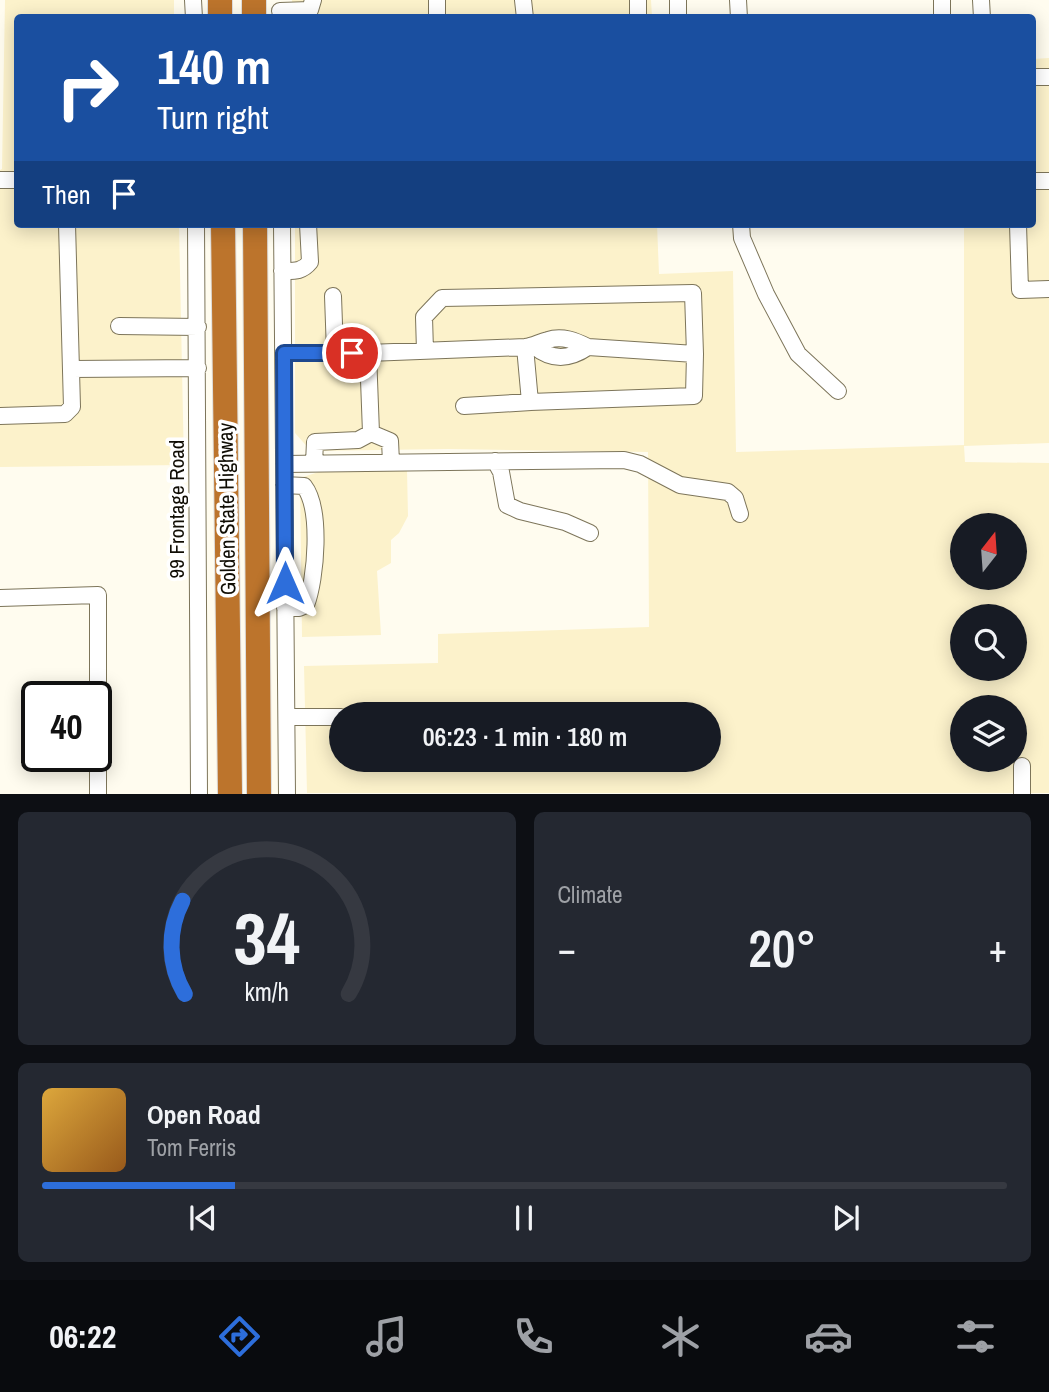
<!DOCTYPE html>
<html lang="en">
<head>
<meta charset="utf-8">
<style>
  :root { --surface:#171b24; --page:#242831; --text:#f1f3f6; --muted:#9ea1a6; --line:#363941; --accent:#2d6edb }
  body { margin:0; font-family:"Archivo Narrow",sans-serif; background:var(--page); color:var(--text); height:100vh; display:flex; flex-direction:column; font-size:26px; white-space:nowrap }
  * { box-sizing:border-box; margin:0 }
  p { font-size:23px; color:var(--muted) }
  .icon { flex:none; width:38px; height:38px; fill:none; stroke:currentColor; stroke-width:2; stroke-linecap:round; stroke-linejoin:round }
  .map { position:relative; height:794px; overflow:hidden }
  .side { display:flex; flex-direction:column; gap:18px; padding:18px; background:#0d0f14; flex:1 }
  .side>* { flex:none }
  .guide { position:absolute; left:14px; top:14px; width:1022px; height:214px; border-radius:7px; box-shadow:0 4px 18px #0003; background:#1a4fa0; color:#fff; overflow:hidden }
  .needle { width:46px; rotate:17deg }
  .buttons { position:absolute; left:950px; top:513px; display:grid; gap:14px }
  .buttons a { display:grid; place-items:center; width:77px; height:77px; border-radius:50%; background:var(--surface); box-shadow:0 4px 18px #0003; font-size:35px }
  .speed { position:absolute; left:21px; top:681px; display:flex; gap:14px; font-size:35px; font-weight:700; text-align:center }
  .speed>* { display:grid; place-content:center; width:91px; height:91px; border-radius:50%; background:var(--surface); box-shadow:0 4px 18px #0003; line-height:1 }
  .speed .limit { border:4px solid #111; border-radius:10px; background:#fff; color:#111 }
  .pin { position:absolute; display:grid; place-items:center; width:60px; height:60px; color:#fff; margin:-30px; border:4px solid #fff; border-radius:50%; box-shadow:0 2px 7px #0007 }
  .me { position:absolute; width:77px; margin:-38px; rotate:0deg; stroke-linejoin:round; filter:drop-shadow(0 0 5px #0008) }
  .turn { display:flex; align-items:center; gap:24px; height:147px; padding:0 28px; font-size:32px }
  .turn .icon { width:91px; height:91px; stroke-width:2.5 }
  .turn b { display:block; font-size:49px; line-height:60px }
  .then { display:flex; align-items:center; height:66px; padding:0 28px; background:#0003; gap:14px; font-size:26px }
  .big { font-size:52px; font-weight:600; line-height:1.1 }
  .side .widget { flex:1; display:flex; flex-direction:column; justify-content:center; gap:10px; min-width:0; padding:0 24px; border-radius:10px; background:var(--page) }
  .side .dial { align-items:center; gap:0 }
  .dial svg { height:182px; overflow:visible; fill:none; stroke:var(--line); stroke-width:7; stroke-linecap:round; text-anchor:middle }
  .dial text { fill:var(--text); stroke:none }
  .song { display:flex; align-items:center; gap:21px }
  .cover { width:84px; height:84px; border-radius:10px; background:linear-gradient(135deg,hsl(40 70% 55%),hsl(30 70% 35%)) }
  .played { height:7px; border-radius:4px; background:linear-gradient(90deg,var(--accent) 20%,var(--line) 20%) }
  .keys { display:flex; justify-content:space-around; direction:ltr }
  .heat { display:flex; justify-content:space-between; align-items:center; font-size:38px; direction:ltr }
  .side .tiles { flex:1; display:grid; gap:18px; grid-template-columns:1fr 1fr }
  .widget:last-child { grid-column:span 2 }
  .trip { position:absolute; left:329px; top:702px; width:392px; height:70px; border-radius:35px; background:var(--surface); box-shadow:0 4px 18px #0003; font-weight:600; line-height:70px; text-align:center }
  .tabs { display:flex; height:112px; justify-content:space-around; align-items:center; background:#090b0e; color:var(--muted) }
  .tabs .icon { width:49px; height:49px }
  .tabs .active { color:var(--accent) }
  .tabs b { font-size:32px; color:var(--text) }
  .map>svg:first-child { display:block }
  .built { fill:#fcf2cb; fill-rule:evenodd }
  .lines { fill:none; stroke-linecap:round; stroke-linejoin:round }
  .minor-casing { stroke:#7d755a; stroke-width:18 }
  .highway-casing { stroke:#dedddc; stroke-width:26 }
  .minor { stroke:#fff; stroke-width:16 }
  .highway { stroke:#bc742c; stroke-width:24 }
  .route-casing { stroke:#1d488e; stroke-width:18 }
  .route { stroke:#2d6edb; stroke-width:12 }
  .labels { text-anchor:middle; stroke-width:7; stroke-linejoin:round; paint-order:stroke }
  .street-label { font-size:21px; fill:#100d04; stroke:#fff }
</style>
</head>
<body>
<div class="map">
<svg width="1049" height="794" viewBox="0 0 1049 794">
  <rect width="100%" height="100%" fill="#fffcef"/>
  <path class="built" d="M5 0H174V17L18 18V224H179L184 465 0 467V170L2 169Z
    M292 0H651L652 17H293Z
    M1049 58V443L964 446 965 462 1049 463V793H307L304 666 438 663V634L649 627 648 452 448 449 311 451 295 433V224H657L659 274 733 271 736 452 964 445V224H1032L1033 59ZM962 525H1015V578H962ZM962 616H1015V668H962ZM962 707H1015V760H962ZM341 714H709V760H341Z
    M325 470H407L408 516 399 533 391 540V563L377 571 381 635 302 637 300 478Z"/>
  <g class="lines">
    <g class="minor-casing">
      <path id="minor" d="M193 0 194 18
        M437 0V18
        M523 0 525 18
        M638 0V18
        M738 0 739 18
        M942 0V18
        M981 0 982 18
        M280 11 310 10 313 0
        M678 18V0
        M1032 77H1049
        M0 180H18
        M1032 181H1049
        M196 224 199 794
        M282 224 287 794
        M741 224 742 238 766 294 798 354 838 391
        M1018 224 1020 290 1049 289
        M282 271C294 271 302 272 310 262L308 224
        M333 296 335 352
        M119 326 198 327
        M525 347 530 402 694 396 695 354
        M425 351 424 317 442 298 693 293 695 354 588 347C569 360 552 361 534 346
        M284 353H368L525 347C534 346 539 342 548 340 562 335 576 341 588 347H580
        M368 353 371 433
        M72 369 198 368
        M464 406 531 402
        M0 416 65 414 72 407 67 224
        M371 433 390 441 391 462
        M495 461 501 472 507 505 520 511 565 522 590 533
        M314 463 315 442 358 440 371 433
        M284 464 624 460 640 464 680 485 728 492 735 498 740 514
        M284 485 304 486C322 509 316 579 306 605L299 608H285
        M0 598 98 595V794
        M287 717H341
        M1022 766V794"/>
    </g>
    <g class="highway-casing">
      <path id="highway" d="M220 0V18
        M254 0V18
        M223 224 230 794
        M255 224 259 794"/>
    </g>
    <use href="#minor" class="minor"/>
    <use href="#highway" class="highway"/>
  </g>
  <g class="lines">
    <g class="route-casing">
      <path id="route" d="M285 583 284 353H352"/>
    </g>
    <use href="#route" class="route"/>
  </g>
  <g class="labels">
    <g class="street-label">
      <text transform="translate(177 509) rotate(-90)" y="7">99 Frontage Road</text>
      <text transform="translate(227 509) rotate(-91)" y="7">Golden State Highway</text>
    </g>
  </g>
</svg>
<div class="buttons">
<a><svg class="needle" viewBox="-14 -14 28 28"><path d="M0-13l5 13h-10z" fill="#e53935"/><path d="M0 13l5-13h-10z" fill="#9ea1a6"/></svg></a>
<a><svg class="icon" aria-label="search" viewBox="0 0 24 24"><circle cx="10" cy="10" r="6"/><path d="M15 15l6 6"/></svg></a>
<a><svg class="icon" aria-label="layers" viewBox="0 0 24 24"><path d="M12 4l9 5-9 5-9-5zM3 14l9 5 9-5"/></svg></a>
</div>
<div class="speed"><div class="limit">40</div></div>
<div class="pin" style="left:352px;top:353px;background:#d93025"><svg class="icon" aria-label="arrive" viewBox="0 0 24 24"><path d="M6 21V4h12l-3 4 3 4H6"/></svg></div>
<svg class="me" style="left:285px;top:583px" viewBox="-20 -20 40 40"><path d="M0-17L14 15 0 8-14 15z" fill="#2d6edb" stroke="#fff" stroke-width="4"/></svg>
<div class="trip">06:23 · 1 min · 180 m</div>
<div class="guide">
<div class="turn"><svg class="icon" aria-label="right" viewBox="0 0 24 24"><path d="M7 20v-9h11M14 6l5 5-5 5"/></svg><div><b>140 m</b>Turn right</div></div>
<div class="then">Then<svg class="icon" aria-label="arrive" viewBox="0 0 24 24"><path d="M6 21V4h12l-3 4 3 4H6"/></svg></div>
</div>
</div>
<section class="side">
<div class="tiles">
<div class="widget dial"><svg viewBox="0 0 100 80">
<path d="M14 69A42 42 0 1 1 86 69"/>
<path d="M14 69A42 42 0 0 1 13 28" stroke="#2d6edb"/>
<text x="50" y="56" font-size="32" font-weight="700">34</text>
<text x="50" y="72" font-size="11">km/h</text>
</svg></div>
<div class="widget"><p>Climate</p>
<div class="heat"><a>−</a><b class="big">20°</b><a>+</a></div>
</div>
<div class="widget">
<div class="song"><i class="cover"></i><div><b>Open Road</b><p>Tom Ferris</p></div></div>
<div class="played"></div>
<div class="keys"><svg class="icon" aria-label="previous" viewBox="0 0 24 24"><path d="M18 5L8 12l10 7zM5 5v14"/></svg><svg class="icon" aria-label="pause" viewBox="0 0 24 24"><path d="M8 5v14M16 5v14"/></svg><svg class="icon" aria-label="next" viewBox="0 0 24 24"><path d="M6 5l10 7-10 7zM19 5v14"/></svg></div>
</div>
</div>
</section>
<nav class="tabs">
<b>06:22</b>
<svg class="icon active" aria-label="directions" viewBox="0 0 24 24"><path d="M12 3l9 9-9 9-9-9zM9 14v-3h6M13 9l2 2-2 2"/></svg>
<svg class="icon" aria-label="music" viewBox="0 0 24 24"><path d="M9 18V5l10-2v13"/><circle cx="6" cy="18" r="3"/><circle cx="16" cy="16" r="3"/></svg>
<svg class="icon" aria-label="phone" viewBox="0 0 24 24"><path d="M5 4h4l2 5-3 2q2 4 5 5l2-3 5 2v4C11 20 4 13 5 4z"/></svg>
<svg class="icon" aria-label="climate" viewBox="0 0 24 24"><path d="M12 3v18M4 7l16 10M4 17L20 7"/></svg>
<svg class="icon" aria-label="car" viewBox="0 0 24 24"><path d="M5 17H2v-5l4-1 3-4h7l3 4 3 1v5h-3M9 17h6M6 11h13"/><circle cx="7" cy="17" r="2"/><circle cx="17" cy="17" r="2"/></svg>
<svg class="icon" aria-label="filters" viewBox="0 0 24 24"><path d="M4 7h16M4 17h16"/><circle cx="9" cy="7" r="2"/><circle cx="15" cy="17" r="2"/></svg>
</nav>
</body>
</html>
